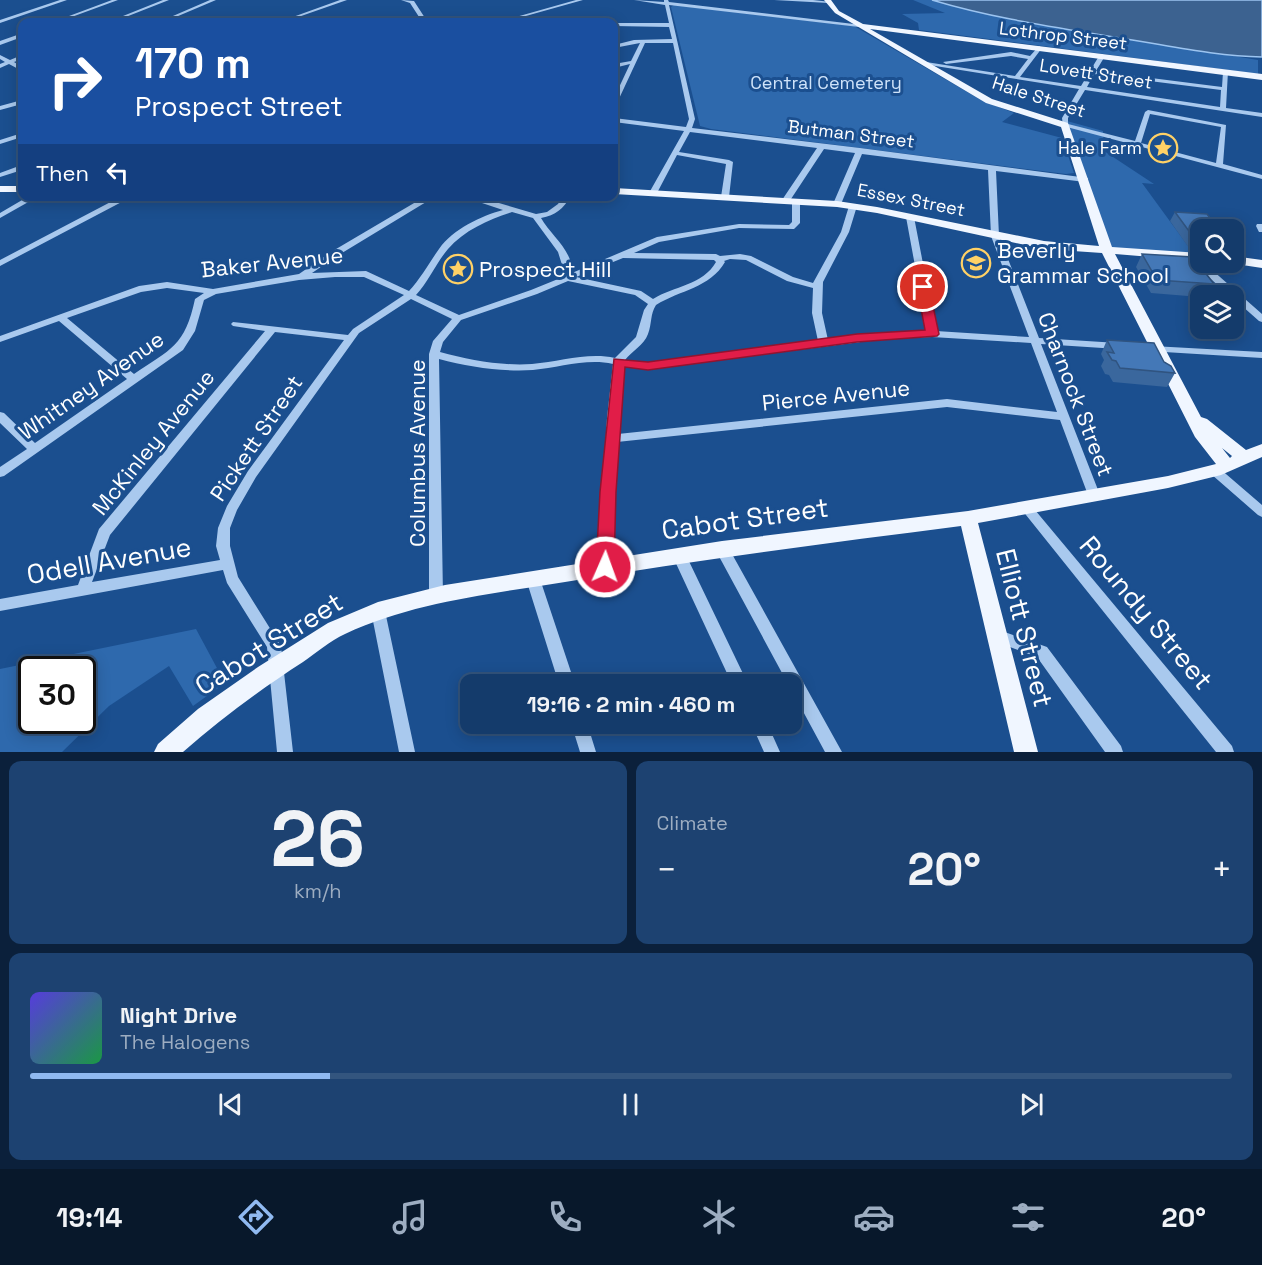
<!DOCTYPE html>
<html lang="en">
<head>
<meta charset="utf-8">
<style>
  :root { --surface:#143b6b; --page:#1d4271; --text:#f1f3f6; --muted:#9dadc1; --line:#33557e; --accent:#90b9f0 }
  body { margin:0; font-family:"Space Grotesk",sans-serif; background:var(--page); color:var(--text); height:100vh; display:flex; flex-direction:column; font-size:22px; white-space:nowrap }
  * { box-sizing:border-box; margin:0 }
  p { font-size:20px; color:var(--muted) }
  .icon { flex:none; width:33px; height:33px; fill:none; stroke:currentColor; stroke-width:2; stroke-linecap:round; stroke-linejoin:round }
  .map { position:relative; height:752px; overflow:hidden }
  .panel { display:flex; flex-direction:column; gap:9px; padding:9px; background:#0b203b; flex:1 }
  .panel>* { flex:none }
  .banner { position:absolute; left:18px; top:18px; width:600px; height:183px; border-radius:12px; box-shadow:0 3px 15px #0003,0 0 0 2px var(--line); background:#1a4fa0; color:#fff; overflow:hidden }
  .controls { position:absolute; left:1190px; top:219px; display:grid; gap:12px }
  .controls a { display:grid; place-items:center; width:54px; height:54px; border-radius:12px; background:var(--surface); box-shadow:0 3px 15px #0003,0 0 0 2px var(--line); font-size:30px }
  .speed { position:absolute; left:18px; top:656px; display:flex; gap:12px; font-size:30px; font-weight:700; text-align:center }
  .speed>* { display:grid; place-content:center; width:78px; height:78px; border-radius:50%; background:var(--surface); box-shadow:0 3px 15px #0003,0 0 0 2px var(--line); line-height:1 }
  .speed .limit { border:3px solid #111; border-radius:9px; background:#fff; color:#111 }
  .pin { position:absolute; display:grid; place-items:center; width:51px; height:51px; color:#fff; margin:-26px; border:3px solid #fff; border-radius:50%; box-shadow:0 2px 6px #0007 }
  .me { position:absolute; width:66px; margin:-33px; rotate:2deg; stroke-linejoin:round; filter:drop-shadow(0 0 4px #0008) }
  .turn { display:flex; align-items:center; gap:21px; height:126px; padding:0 18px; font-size:27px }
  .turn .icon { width:78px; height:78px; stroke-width:2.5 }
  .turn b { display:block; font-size:42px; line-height:51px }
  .then { display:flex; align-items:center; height:57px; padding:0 18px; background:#0003; gap:12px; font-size:22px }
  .big { font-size:45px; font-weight:700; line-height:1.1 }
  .panel .tile { flex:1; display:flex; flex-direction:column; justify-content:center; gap:9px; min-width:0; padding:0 21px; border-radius:12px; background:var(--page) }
  .panel .dial { align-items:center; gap:0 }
  .dial b { font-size:78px; line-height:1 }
  .song { display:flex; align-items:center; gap:18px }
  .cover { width:72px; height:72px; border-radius:9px; background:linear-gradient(135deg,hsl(250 70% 55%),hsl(140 70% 35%)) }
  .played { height:6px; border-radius:3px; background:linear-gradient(90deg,var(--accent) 25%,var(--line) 25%) }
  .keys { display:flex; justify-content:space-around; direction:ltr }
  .heat { display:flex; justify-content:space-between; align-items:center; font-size:33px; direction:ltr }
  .panel .tiles { flex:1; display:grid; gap:9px; grid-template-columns:1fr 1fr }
  .tile:last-child { grid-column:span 2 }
  .trip { position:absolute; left:460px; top:674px; width:342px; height:60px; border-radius:12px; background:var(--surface); box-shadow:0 3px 15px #0003,0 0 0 2px var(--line); font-weight:700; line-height:60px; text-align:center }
  .tabs { display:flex; height:96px; justify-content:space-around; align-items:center; background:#08182b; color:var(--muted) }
  .tabs .icon { width:42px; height:42px }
  .tabs .on { color:var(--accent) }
  .tabs b { font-size:27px; color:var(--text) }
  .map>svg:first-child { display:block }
  .green { fill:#2e69ad; fill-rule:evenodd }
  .water { fill:#3c6290; stroke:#9cc4f0; stroke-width:1.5 }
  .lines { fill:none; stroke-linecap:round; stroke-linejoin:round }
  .minor { fill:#a9c9ee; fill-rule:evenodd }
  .major { fill:#f0f6ff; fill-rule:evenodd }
  .wall { fill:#3a679d }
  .building { fill:#4478b7; stroke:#305480; stroke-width:1.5 }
  .route { fill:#e11d48; stroke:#92132f; stroke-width:1.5 }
  .labels { text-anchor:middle; stroke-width:6; stroke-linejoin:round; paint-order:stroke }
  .far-street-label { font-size:18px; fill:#fff; stroke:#1b4f8f }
  .far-park-label { font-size:18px; fill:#cfe3fa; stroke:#1b4f8f }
  .far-poi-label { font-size:18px; fill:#fff; stroke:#1b4f8f; text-anchor:end }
  .poi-label { font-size:22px; fill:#fff; stroke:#1b4f8f; text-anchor:start }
  .street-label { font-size:22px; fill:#fff; stroke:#1b4f8f }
  .near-street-label { font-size:27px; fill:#fff; stroke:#1b4f8f }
</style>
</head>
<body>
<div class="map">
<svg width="1262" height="752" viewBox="0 0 1262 752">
  <rect width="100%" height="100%" fill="#1b4f8f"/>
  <path class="green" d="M913 0H932L1023 22 1258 60V74L919 30 918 23 902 14 945 13Z
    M674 5 854 26 981 100 1014 113 1002 122 1062 138 1074 173 1066 174 711 129 700 126 671 7Z
    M1067 121 1103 131 1104 151 1154 184 1142 183 1196 257 1106 248Z
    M196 629 225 683 193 706 169 666 109 706 62 752H0V669ZM32 669H82V720H32Z"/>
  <path class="water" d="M932 0H1262V57C1216 56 1171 46 1126 39 1061 28 995 19 932 0Z"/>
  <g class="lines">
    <path class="minor" d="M60 0H67L0 23V20Z
      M112 0H118L58 22H53Z
      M163 0H169L113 22H108Z
      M210 0H216L164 22H159Z
      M340 0H347L284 22H279Z
      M401 0 414 1 425 18 430 22 421 20 410 3Z
      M576 0H583L504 22H498Z
      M634 0 664 2V0H668L669 2 862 25 859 27 669 5 695 119 692 128 860 148 1088 178V182H1085L996 171 999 236 1039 338 1118 343 1123 346 1118 349 1041 344 1100 495 1098 498 1094 500 1090 498 1088 495 1060 420 947 407 617 442 612 567 610 571 605 573 600 571 598 567 607 418 613 364C586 358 559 368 533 370 502 372 469 367 439 359L443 596 441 600 436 602 431 600 429 596V354L433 341 452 319 411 299 359 333 256 477 237 510 230 528V546L238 577 281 646 293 752H277L267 647 227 583 223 570 0 611V599L78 585 99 529 265 331 233 326 231 324 233 322 348 335 353 329 404 295 364 277H335L299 280 216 294 204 300 195 331 183 350 4 476 0 477V467L27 449 0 423V412L4 413 35 443 127 379 59 321 0 342V336L139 286 167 282 213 289 299 274 331 252 426 196H436L337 256 312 273 366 271 409 291C421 278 429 263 439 249 453 229 481 216 503 210L461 196H475L536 214 547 212 558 204 563 196H571C563 209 556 215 541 218 551 236 573 250 572 273L657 237 739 224 789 225 792 222V201L796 199 800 201V223L794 229 739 228 659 242 634 253 716 254 720 256 740 254 751 256 793 277 813 283 841 232 849 206 853 204 857 206 849 232 823 282 822 313 828 340 892 332 927 331 906 217 910 215 914 217 936 331 1029 337 991 236 988 170 862 154 841 204 837 206 833 204 855 153 824 149 789 202H786L782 200 817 148 690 132 679 152 729 160 733 162 729 197 725 199 721 197 726 164 677 155 657 193 650 195 649 193 684 131 614 122V118L686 127 689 119 673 43H645L617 103 614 105V98L630 64 614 68V64L631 61 640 43 614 48V45L634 40 672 39 669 27 614 26V23H669L665 5ZM512 212 533 218 558 252 563 268V277L531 290 459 315 416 295C429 281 436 263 448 249 464 230 490 219 512 212ZM623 258 714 260 716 262C703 285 674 286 653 299L641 291 576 277ZM730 259 746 260 787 281 813 288 812 313 818 341 648 363 625 360C632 351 644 345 648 334 652 324 650 314 656 305 680 290 710 288 725 262L724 261ZM568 281 635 295 648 304 644 310 636 337 615 358C587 352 560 362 532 364 501 366 469 360 440 352L443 342 461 320 537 294ZM167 288 204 293 195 299C185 346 171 349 134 374L67 318 141 292ZM275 332 344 340 248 471 227 506 218 528 216 546 220 560 92 582 110 535ZM932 337 1031 343 1057 412 947 399 618 434 623 366 648 369 892 338Z
      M774 0H813L831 2 829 3Z
      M20 34H22V37L0 45V41Z
      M1039 46 1042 48 1020 77 1081 86 1099 56 1102 54 1105 56 1096 71 1222 87 1223 72 1228 71 1226 108 1262 113V117L1085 90 1068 118V124L1135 141 1145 112 1148 110 1226 125 1223 164 1262 175V179L1063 126 1062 118 1079 89 923 64 926 62 1015 76 1028 59 1011 56 946 64 943 62 1011 52 1030 56ZM1094 74 1221 90 1220 107 1087 87ZM1150 114 1221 127 1216 163 1141 143Z
      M0 55 10 60 22 55V59L14 62 22 67V71L9 64 0 68V64L5 62 0 59Z
      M22 100V104L0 110V106Z
      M22 133V137L0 144V140Z
      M19 166H22V170L0 177V173Z
      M29 196H39L0 218V213Z
      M122 196H133L0 266V260Z
      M1257 224H1262V232H1259L1256 226Z
      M1190 253 1200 260V262H1203L1262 314V322L1259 321 1233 298V296H1230L1187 258 1186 256Z
      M1152 346 1262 352V358L1148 351 1147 349 1148 347Z
      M1215 467 1219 468 1262 505V517L1258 515 1211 474 1209 471 1211 468Z
      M1026 502 1030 504 1232 746 1234 752H1216L1022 510 1020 507 1022 504Z
      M722 544 727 545 842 752H825L792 691V684H788L715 549 717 545Z
      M680 552 685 553 748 684H732L673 557 675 553Z
      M533 573 538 575 540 579 575 684H559L526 579 528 575Z
      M378 605 383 607 385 611 415 752H399L371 611 373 607Z
      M996 629 1047 647 1121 746 1123 752H1105L1037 657 991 640 989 635 991 630Z
      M571 723H587L596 752H580Z
      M751 723H767L780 752H764Z"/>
    <path class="major" d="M824 0H831L839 11 863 24 1262 74V80L870 29 992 99 1068 123 1112 247 1200 253V261L1115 254 1201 417 1207 419 1246 450 1262 444V457L1221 475 1168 488 978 523 1038 752H1014L961 526C829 543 696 560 565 582 491 594 414 602 345 634 330 641 316 653 303 662 261 689 221 719 183 752H154L158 744 198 709 258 667 328 623 378 602 445 585 722 541 968 511 1168 476 1216 464 1195 437 1102 253 1044 249 877 213 837 207 614 194V188L837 201 877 207 1044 241 1099 246 1061 127 986 103 835 13ZM1222 448 1232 456 1230 458Z
      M0 186H22V192H0Z
      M1233 256 1262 260V268L1229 263 1233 262Z"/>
  </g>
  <path class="wall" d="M1175 212 1200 230V249L1189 248 1170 221Z
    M1142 254 1214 284 1208 296H1200V297L1151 293 1136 267Z
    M1107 340 1164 362 1175 373 1167 387 1113 382 1109 375 1105 374 1101 366 1104 360 1101 354Z"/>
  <path class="building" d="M1175 212 1207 214 1219 230H1200V239L1194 238Z
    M1142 254 1193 257 1214 284 1157 280Z
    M1107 340 1154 343 1164 362 1171 366 1175 373 1120 368 1116 361 1112 360 1107 352 1114 353Z"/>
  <path class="route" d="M923 284 929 287 939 334 937 336 857 342 648 370 625 367 616 492 614 567 611 572 605 574 599 572 596 567 600 492 614 359 648 362 857 334 925 330 917 287Z"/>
  <defs>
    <g id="sight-ring" transform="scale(1.5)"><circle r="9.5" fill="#1b4f8f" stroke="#ffd166" stroke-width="1.5"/><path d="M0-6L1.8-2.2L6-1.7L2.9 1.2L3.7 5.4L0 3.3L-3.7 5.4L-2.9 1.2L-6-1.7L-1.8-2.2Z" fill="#ffd166"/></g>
    <g id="school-ring" transform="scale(1.5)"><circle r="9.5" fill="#1b4f8f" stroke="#ffd166" stroke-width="1.5"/><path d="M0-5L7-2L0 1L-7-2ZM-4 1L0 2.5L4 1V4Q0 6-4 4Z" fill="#ffd166"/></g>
  </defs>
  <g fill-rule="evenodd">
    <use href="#sight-ring" x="1163" y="148"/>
    <use href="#school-ring" x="976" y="263"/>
    <use href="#sight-ring" x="458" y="269"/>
  </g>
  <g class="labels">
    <g class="far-street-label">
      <text transform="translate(1063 36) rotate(7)" y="6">Lothrop Street</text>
      <text transform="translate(1096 74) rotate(9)" y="6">Lovett Street</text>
      <text transform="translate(1039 97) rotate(18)" y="6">Hale Street</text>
      <text transform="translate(851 134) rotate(7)" y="6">Butman Street</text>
      <text transform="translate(911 200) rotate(11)" y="6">Essex Street</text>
    </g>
    <g class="far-park-label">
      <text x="826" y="89">Central Cemetery</text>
    </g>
    <g class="far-poi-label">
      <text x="1142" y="154">Hale Farm</text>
    </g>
    <g class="poi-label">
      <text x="997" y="258">Beverly<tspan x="997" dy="25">Grammar School</tspan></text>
      <text x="479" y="277">Prospect Hill</text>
    </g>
    <g class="street-label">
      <text transform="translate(272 262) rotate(-6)" y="8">Baker Avenue</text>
      <text transform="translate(91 385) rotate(-35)" y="8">Whitney Avenue</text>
      <text transform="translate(1076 394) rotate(69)" y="8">Charnock Street</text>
      <text transform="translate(836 395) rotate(-6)" y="8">Pierce Avenue</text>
      <text transform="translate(256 438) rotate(-56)" y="8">Pickett Street</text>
      <text transform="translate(153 442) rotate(-51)" y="8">McKinley Avenue</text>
      <text transform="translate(417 453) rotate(-90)" y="8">Columbus Avenue</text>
    </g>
    <g class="near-street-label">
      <text transform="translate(745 519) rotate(-8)" y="9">Cabot Street</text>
      <text transform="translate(109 561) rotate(-10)" y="9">Odell Avenue</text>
      <text transform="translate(1146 613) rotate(50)" y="9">Roundy Street</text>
      <text transform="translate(1024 628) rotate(76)" y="9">Elliott Street</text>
      <text transform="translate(269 644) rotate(-32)" y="9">Cabot Street</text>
    </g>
  </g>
</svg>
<div class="controls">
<a><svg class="icon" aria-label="search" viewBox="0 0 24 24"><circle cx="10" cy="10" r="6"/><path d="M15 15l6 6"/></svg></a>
<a><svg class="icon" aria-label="layers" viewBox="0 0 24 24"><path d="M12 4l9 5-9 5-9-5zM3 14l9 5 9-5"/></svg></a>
</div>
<div class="speed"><div class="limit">30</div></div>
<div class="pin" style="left:923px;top:287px;background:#d93025"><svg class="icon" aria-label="arrive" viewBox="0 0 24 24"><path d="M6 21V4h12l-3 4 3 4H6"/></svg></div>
<svg class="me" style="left:605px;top:567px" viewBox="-20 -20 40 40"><circle r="17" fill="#e11d48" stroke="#fff" stroke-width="3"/><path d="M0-11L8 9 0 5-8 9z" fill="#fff"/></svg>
<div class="trip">19:16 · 2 min · 460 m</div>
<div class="banner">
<div class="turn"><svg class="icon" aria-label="right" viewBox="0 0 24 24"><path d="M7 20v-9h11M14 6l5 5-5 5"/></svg><div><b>170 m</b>Prospect Street</div></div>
<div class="then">Then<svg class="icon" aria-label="left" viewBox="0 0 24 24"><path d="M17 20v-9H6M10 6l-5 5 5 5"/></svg></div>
</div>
</div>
<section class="panel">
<div class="tiles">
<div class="tile dial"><b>26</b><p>km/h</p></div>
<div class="tile"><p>Climate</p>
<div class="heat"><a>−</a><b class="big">20°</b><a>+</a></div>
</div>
<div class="tile">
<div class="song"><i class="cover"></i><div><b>Night Drive</b><p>The Halogens</p></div></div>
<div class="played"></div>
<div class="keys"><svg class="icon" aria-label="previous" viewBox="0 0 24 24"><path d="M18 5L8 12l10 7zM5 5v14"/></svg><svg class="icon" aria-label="pause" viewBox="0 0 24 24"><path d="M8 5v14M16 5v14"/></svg><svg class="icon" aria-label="next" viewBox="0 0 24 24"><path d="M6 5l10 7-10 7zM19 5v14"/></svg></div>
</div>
</div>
</section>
<nav class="tabs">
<b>19:14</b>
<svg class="icon on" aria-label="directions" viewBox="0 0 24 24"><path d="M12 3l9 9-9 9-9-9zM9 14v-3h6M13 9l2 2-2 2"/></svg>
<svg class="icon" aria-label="music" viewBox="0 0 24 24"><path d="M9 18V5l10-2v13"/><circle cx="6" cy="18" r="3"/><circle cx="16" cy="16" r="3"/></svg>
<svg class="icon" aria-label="phone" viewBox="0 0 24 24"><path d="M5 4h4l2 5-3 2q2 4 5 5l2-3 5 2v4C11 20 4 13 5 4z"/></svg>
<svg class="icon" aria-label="climate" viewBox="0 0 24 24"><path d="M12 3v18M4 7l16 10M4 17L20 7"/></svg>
<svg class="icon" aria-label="car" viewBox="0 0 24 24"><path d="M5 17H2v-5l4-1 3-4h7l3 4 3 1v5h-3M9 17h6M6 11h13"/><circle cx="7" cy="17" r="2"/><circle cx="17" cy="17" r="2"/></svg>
<svg class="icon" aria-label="filters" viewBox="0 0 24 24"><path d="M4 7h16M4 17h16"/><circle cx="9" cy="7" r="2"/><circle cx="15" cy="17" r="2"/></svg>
<b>20°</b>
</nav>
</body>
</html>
